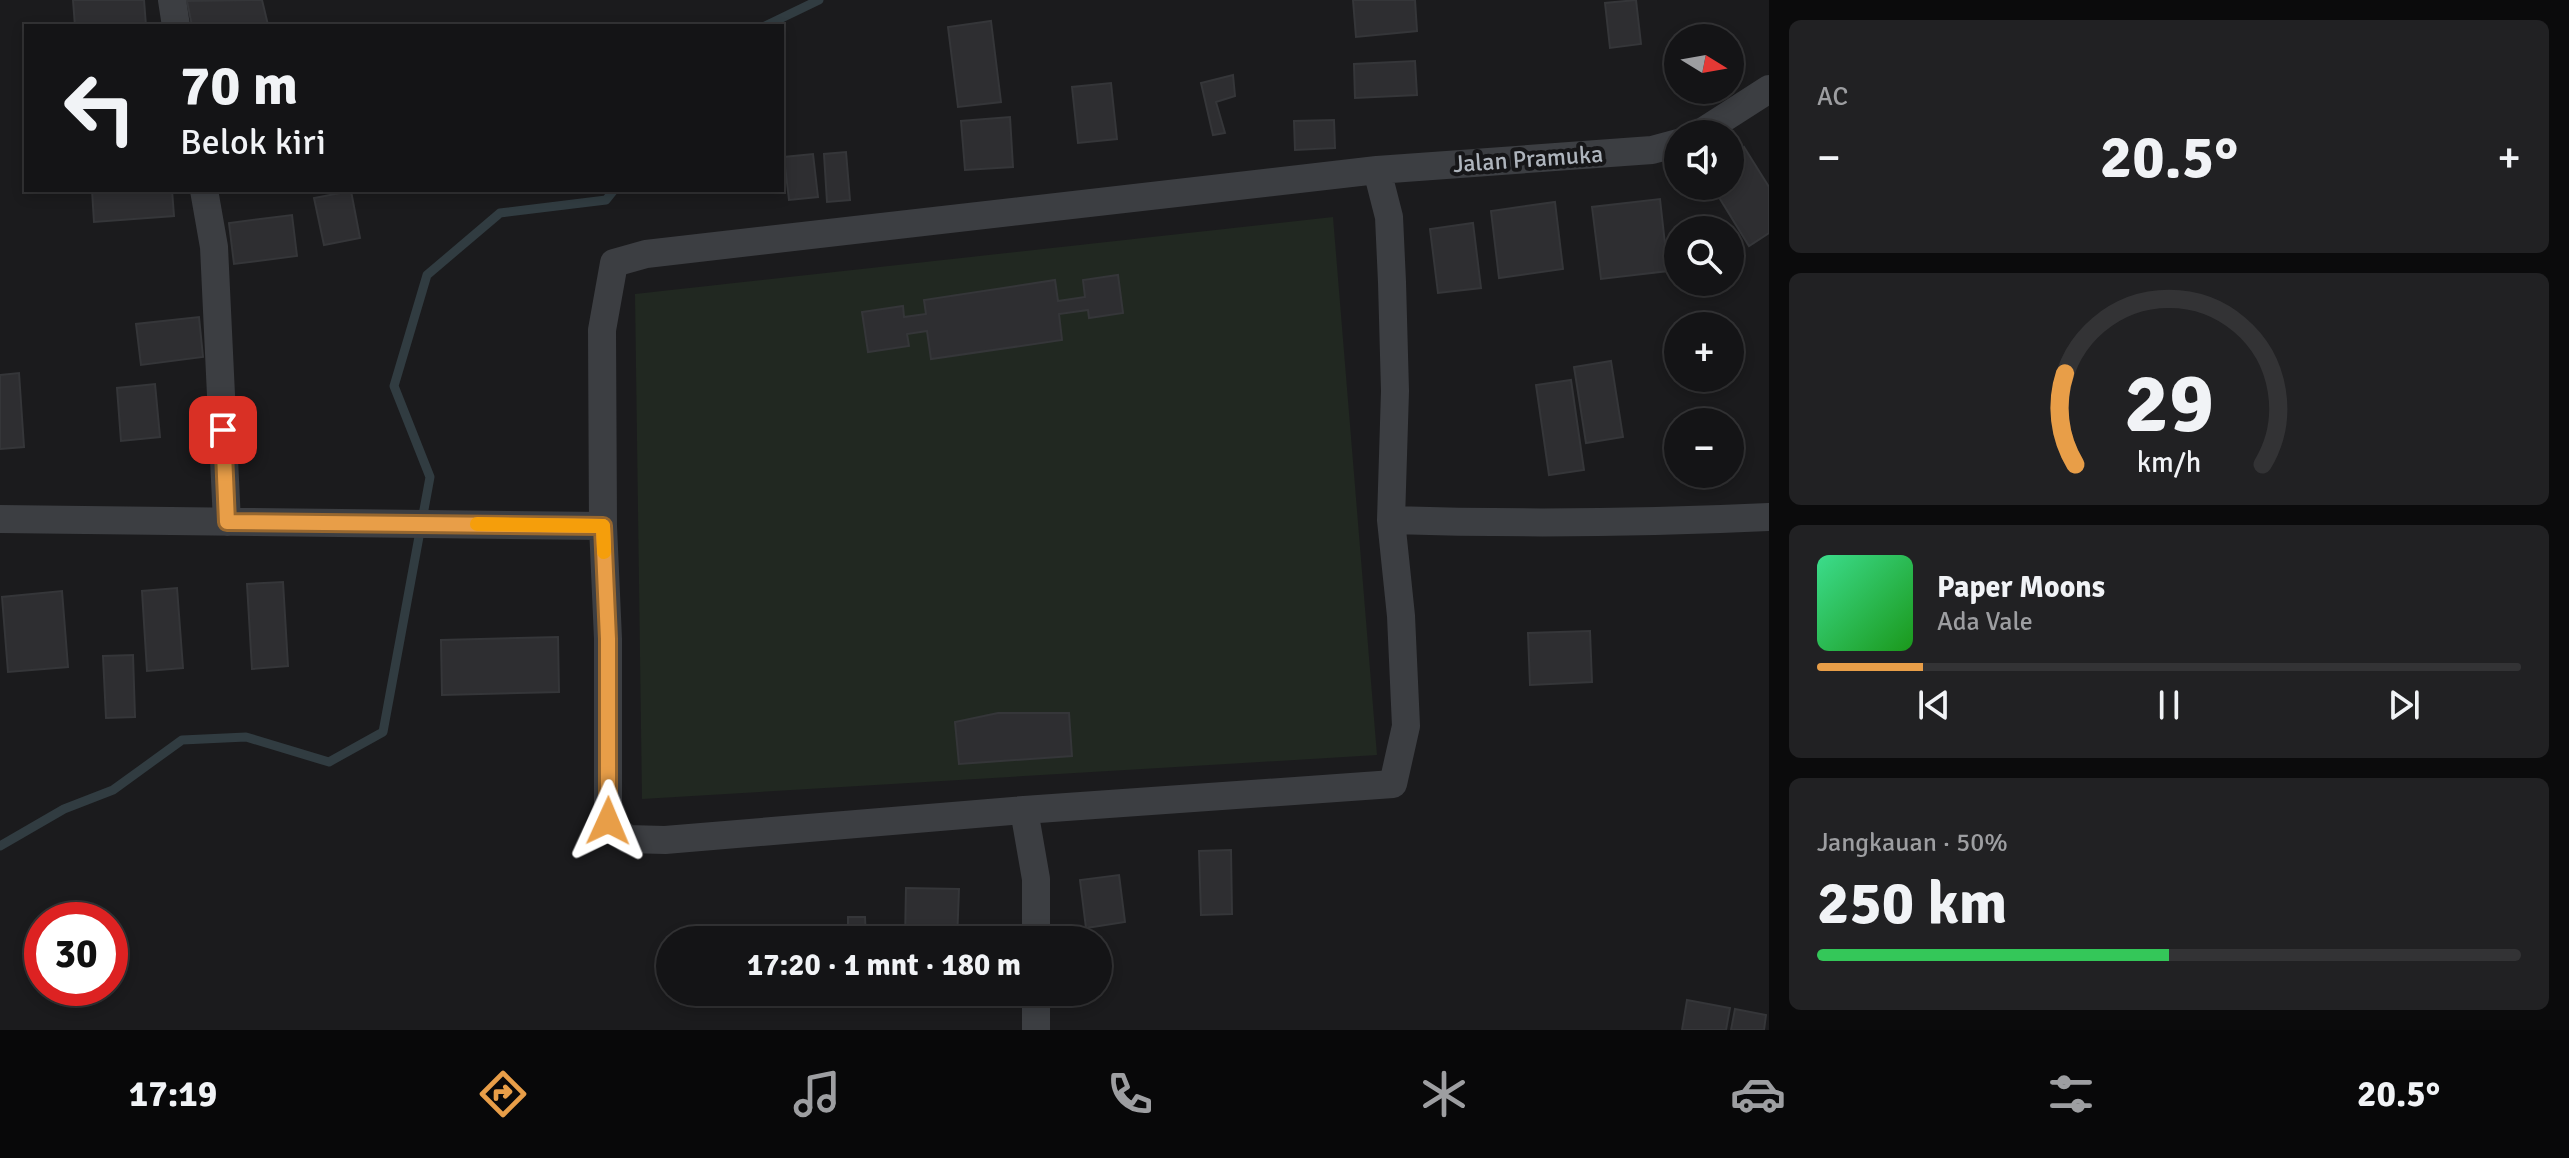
<!DOCTYPE html>
<html lang="id">
<head>
<meta charset="utf-8">
<style>
  :root { --surface:#141416; --page:#212123; --text:#f1f3f6; --muted:#9d9ea1; --line:#333335; --accent:#e89e48 }
  body { margin:0; font-family:Signika,sans-serif; background:var(--page); color:var(--text); height:100vh; display:flex; flex-direction:column; font-size:30px; white-space:nowrap }
  * { box-sizing:border-box; margin:0 }
  p { font-size:26px; color:var(--muted) }
  .icon { flex:none; width:44px; height:44px; fill:none; stroke:currentColor; stroke-width:2; stroke-linecap:round; stroke-linejoin:round }
  .map { position:relative; flex:1; overflow:hidden }
  .panel { display:flex; flex-direction:column; gap:20px; padding:20px; background:#0b0b0c; width:800px }
  .panel>* { flex:none }
  .top-card { position:absolute; left:24px; top:24px; width:760px; height:168px; border-radius:0px; box-shadow:0 4px 12px #0003,0 0 0 2px var(--line); background:#141416; color:var(--text); overflow:hidden }
  .needle { width:52px; rotate:101deg }
  .tools { position:absolute; left:1664px; top:24px; display:grid; gap:16px }
  .tools a { display:grid; place-items:center; width:80px; height:80px; border-radius:50%; background:var(--surface); box-shadow:0 4px 12px #0003,0 0 0 2px var(--line); font-size:40px }
  .speed { position:absolute; left:24px; top:902px; display:flex; gap:16px; font-size:40px; font-weight:700; text-align:center }
  .speed>* { display:grid; place-content:center; width:104px; height:104px; border-radius:50%; background:var(--surface); box-shadow:0 4px 12px #0003,0 0 0 2px var(--line); line-height:1 }
  .speed .limit { border:12px solid #d22; background:#fff; color:#111 }
  .pin { position:absolute; display:grid; place-items:center; width:68px; height:68px; color:#fff; margin:-34px; border-radius:16px; box-shadow:0 4px 12px #0006 }
  .me { position:absolute; width:88px; margin:-44px; rotate:1deg; stroke-linejoin:round; filter:drop-shadow(0 0 6px #0008) }
  .turn { display:flex; align-items:center; gap:28px; height:168px; padding:0 24px; font-size:36px }
  .turn .icon { width:104px; height:104px; stroke-width:2.5 }
  .turn b { display:block; font-size:56px; line-height:68px }
  .big { font-size:60px; font-weight:800; line-height:1.1 }
  .panel .widget { flex:1; display:flex; flex-direction:column; justify-content:center; gap:12px; min-width:0; padding:0 28px; border-radius:12px; background:var(--page) }
  .panel .dial { align-items:center; gap:0 }
  .dial svg { height:208px; overflow:visible; fill:none; stroke:var(--line); stroke-width:7; stroke-linecap:round; text-anchor:middle }
  .dial text { fill:var(--text); stroke:none }
  .song { display:flex; align-items:center; gap:24px }
  .cover { width:96px; height:96px; border-radius:12px; background:linear-gradient(135deg,hsl(150 70% 55%),hsl(120 70% 35%)) }
  .played { height:8px; border-radius:4px; background:linear-gradient(90deg,var(--accent) 15%,var(--line) 15%) }
  .keys { display:flex; justify-content:space-around; direction:ltr }
  .heat { display:flex; justify-content:space-between; align-items:center; font-size:44px; direction:ltr }
  .charge { height:12px; border-radius:6px; background:linear-gradient(90deg,#34c759 50%,var(--line) 0) }
  .trip { position:absolute; left:656px; top:926px; width:456px; height:80px; border-radius:40px; background:var(--surface); box-shadow:0 4px 12px #0003,0 0 0 2px var(--line); font-weight:800; line-height:80px; text-align:center }
  .tab-bar { display:flex; height:128px; justify-content:space-around; align-items:center; background:#080809; color:var(--muted) }
  .tab-bar .icon { width:56px; height:56px }
  .tab-bar .selected { color:var(--accent) }
  .tab-bar b { font-size:36px; color:var(--text) }
  main { display:flex; flex:1; min-height:0 }
  .map>svg:first-child { display:block }
  .green { fill:#212821 }
  .lines { fill:none; stroke-linecap:round; stroke-linejoin:round }
  .stream { stroke:#313c41; stroke-width:9 }
  .building { fill:#2e2e31; stroke:#353639; stroke-width:2 }
  .minor { stroke:#3c3e42; stroke-width:28 }
  .route-casing { stroke:#97672f; stroke-width:20 }
  .route { stroke:#e89e48; stroke-width:14 }
  .slow { stroke:#f59e0b; stroke-width:14 }
  .labels { text-anchor:middle; stroke-width:8; stroke-linejoin:round; paint-order:stroke }
  .street-label { font-size:24px; fill:#aeb4bc; stroke:#161618 }
</style>
</head>
<body>
<main>
<div class="map">
<svg width="1769" height="1030" viewBox="0 0 1769 1030">
  <rect width="100%" height="100%" fill="#1b1b1d"/>
  <path class="green" d="M1333 217 1377 755 642 799 635 294Z"/>
  <g class="lines">
    <path class="stream" d="M765 26 819 0
      M0 846 64 809 113 790 182 740 246 737 329 762 383 732 430 477 394 386 427 275 500 213 606 200 614 190"/>
  </g>
  <path class="building" d="M73 0H144L146 26H75Z
    M262 0 268 25 263 26H192L187 1Z
    M1353 0H1415L1417 31 1356 37Z
    M1636 0 1641 44 1610 48 1605 3Z
    M991 21 1001 102 958 107 948 27Z
    M1415 61 1417 95 1355 98 1354 64Z
    M1233 75 1235 96 1216 102 1225 133 1213 135 1201 83Z
    M1111 83 1117 139 1078 143 1072 87Z
    M1010 117 1013 167 965 170 961 121Z
    M1334 120 1335 148 1295 150 1294 121Z
    M1744 147 1769 187V233L1749 246 1712 186H1730V156Z
    M846 152 850 200 827 202 824 154Z
    M813 154 818 197 789 200 784 157Z
    M92 190H172L174 216 94 222Z
    M351 191 360 238 324 245 314 198Z
    M1660 199 1668 271 1601 279 1592 207Z
    M1555 202 1563 269 1499 278 1491 211Z
    M292 215 297 256 234 264 229 223Z
    M1473 223 1481 288 1438 293 1430 229Z
    M1118 275 1123 313 1089 318 1088 310 1059 314 1062 340 931 359 927 331 907 334 909 346 868 352 862 312 903 306 904 317 926 314 924 300 1055 280 1058 301 1085 297 1083 280Z
    M199 317 203 357 141 365 136 324Z
    M1611 361 1623 437 1586 443 1574 367Z
    M19 373 24 447 0 449V375Z
    M1571 380 1584 470 1549 475 1536 385Z
    M155 384 160 437 121 441 117 388Z
    M283 582 288 666 252 669 247 584Z
    M177 588 183 668 147 671 142 591Z
    M62 591 68 667 8 672 2 597Z
    M1590 631 1592 682 1530 685 1528 633Z
    M558 637 559 692 442 695 441 640Z
    M133 655 135 717 106 718 103 656Z
    M998 713H1069L1072 756 959 764 955 722Z
    M1231 850 1232 914 1201 915 1199 851Z
    M1119 875 1125 922 1086 928 1080 880Z
    M906 888 959 889 957 940H905Z
    M848 917H865L866 940H848Z
    M1687 1000 1730 1008 1726 1030H1682Z
    M1735 1009 1766 1015 1764 1030H1731Z"/>
  <g class="lines">
    <path class="minor" d="M172 0 176 26
      M1699 134 1769 89
      M1377 170 1652 150 1678 143
      M204 190 214 247 227 522
      M0 519 603 526
      M1024 810 665 840 627 839 608 821V639L603 526 602 330 614 263 646 254 1377 170 1389 217 1392 282 1395 391 1391 520
      M1036 940V879L1024 810 1393 784 1406 726 1401 616 1391 520C1518 524 1643 523 1769 517
      M1036 1030V992"/>
  </g>
  <g class="lines">
    <g class="route-casing">
      <path id="route" d="M223 430 227 522 603 526 608 639V821"/>
    </g>
    <use href="#route" class="route"/>
    <path class="slow" d="M477 524 603 526 604 552"/>
  </g>
  <g class="labels">
    <g class="street-label">
      <text transform="translate(1528 159) rotate(-4)" y="8">Jalan Pramuka</text>
    </g>
  </g>
</svg>
<div class="tools">
<a><svg class="needle" viewBox="-14 -14 28 28"><path d="M0-13l5 13h-10z" fill="#e53935"/><path d="M0 13l5-13h-10z" fill="#9d9ea1"/></svg></a>
<a><svg class="icon" aria-label="sound" viewBox="0 0 24 24"><path d="M4 9h4l5-4v14l-5-4H4zM17 9q2 3 0 6"/></svg></a>
<a><svg class="icon" aria-label="search" viewBox="0 0 24 24"><circle cx="10" cy="10" r="6"/><path d="M15 15l6 6"/></svg></a>
<a>+</a>
<a>−</a>
</div>
<div class="speed"><div class="limit">30</div></div>
<div class="pin" style="left:223px;top:430px;background:#d93025"><svg class="icon" aria-label="arrive" viewBox="0 0 24 24"><path d="M6 21V4h12l-3 4 3 4H6"/></svg></div>
<svg class="me" style="left:608px;top:821px" viewBox="-20 -20 40 40"><path d="M0-17L14 15 0 8-14 15z" fill="#e89e48" stroke="#fff" stroke-width="4"/></svg>
<div class="trip">17:20 · 1 mnt · 180 m</div>
<div class="top-card">
<div class="turn"><svg class="icon" aria-label="left" viewBox="0 0 24 24"><path d="M17 20v-9H6M10 6l-5 5 5 5"/></svg><div><b>70 m</b>Belok kiri</div></div>
</div>
</div>
<section class="panel">
<div class="widget"><p>AC</p>
<div class="heat"><a>−</a><b class="big">20.5°</b><a>+</a></div>
</div>
<div class="widget dial"><svg viewBox="0 0 100 80">
<path d="M14 69A42 42 0 1 1 86 69"/>
<path d="M14 69A42 42 0 0 1 10 34" stroke="#e89e48"/>
<text x="50" y="56" font-size="32" font-weight="700">29</text>
<text x="50" y="72" font-size="11">km/h</text>
</svg></div>
<div class="widget">
<div class="song"><i class="cover"></i><div><b>Paper Moons</b><p>Ada Vale</p></div></div>
<div class="played"></div>
<div class="keys"><svg class="icon" aria-label="previous" viewBox="0 0 24 24"><path d="M18 5L8 12l10 7zM5 5v14"/></svg><svg class="icon" aria-label="pause" viewBox="0 0 24 24"><path d="M8 5v14M16 5v14"/></svg><svg class="icon" aria-label="next" viewBox="0 0 24 24"><path d="M6 5l10 7-10 7zM19 5v14"/></svg></div>
</div>
<div class="widget"><p>Jangkauan · 50%</p><b class="big">250 km</b><div class="charge"></div></div>
</section>
</main>
<nav class="tab-bar">
<b>17:19</b>
<svg class="icon selected" aria-label="directions" viewBox="0 0 24 24"><path d="M12 3l9 9-9 9-9-9zM9 14v-3h6M13 9l2 2-2 2"/></svg>
<svg class="icon" aria-label="music" viewBox="0 0 24 24"><path d="M9 18V5l10-2v13"/><circle cx="6" cy="18" r="3"/><circle cx="16" cy="16" r="3"/></svg>
<svg class="icon" aria-label="phone" viewBox="0 0 24 24"><path d="M5 4h4l2 5-3 2q2 4 5 5l2-3 5 2v4C11 20 4 13 5 4z"/></svg>
<svg class="icon" aria-label="climate" viewBox="0 0 24 24"><path d="M12 3v18M4 7l16 10M4 17L20 7"/></svg>
<svg class="icon" aria-label="car" viewBox="0 0 24 24"><path d="M5 17H2v-5l4-1 3-4h7l3 4 3 1v5h-3M9 17h6M6 11h13"/><circle cx="7" cy="17" r="2"/><circle cx="17" cy="17" r="2"/></svg>
<svg class="icon" aria-label="filters" viewBox="0 0 24 24"><path d="M4 7h16M4 17h16"/><circle cx="9" cy="7" r="2"/><circle cx="15" cy="17" r="2"/></svg>
<b>20.5°</b>
</nav>
</body>
</html>
